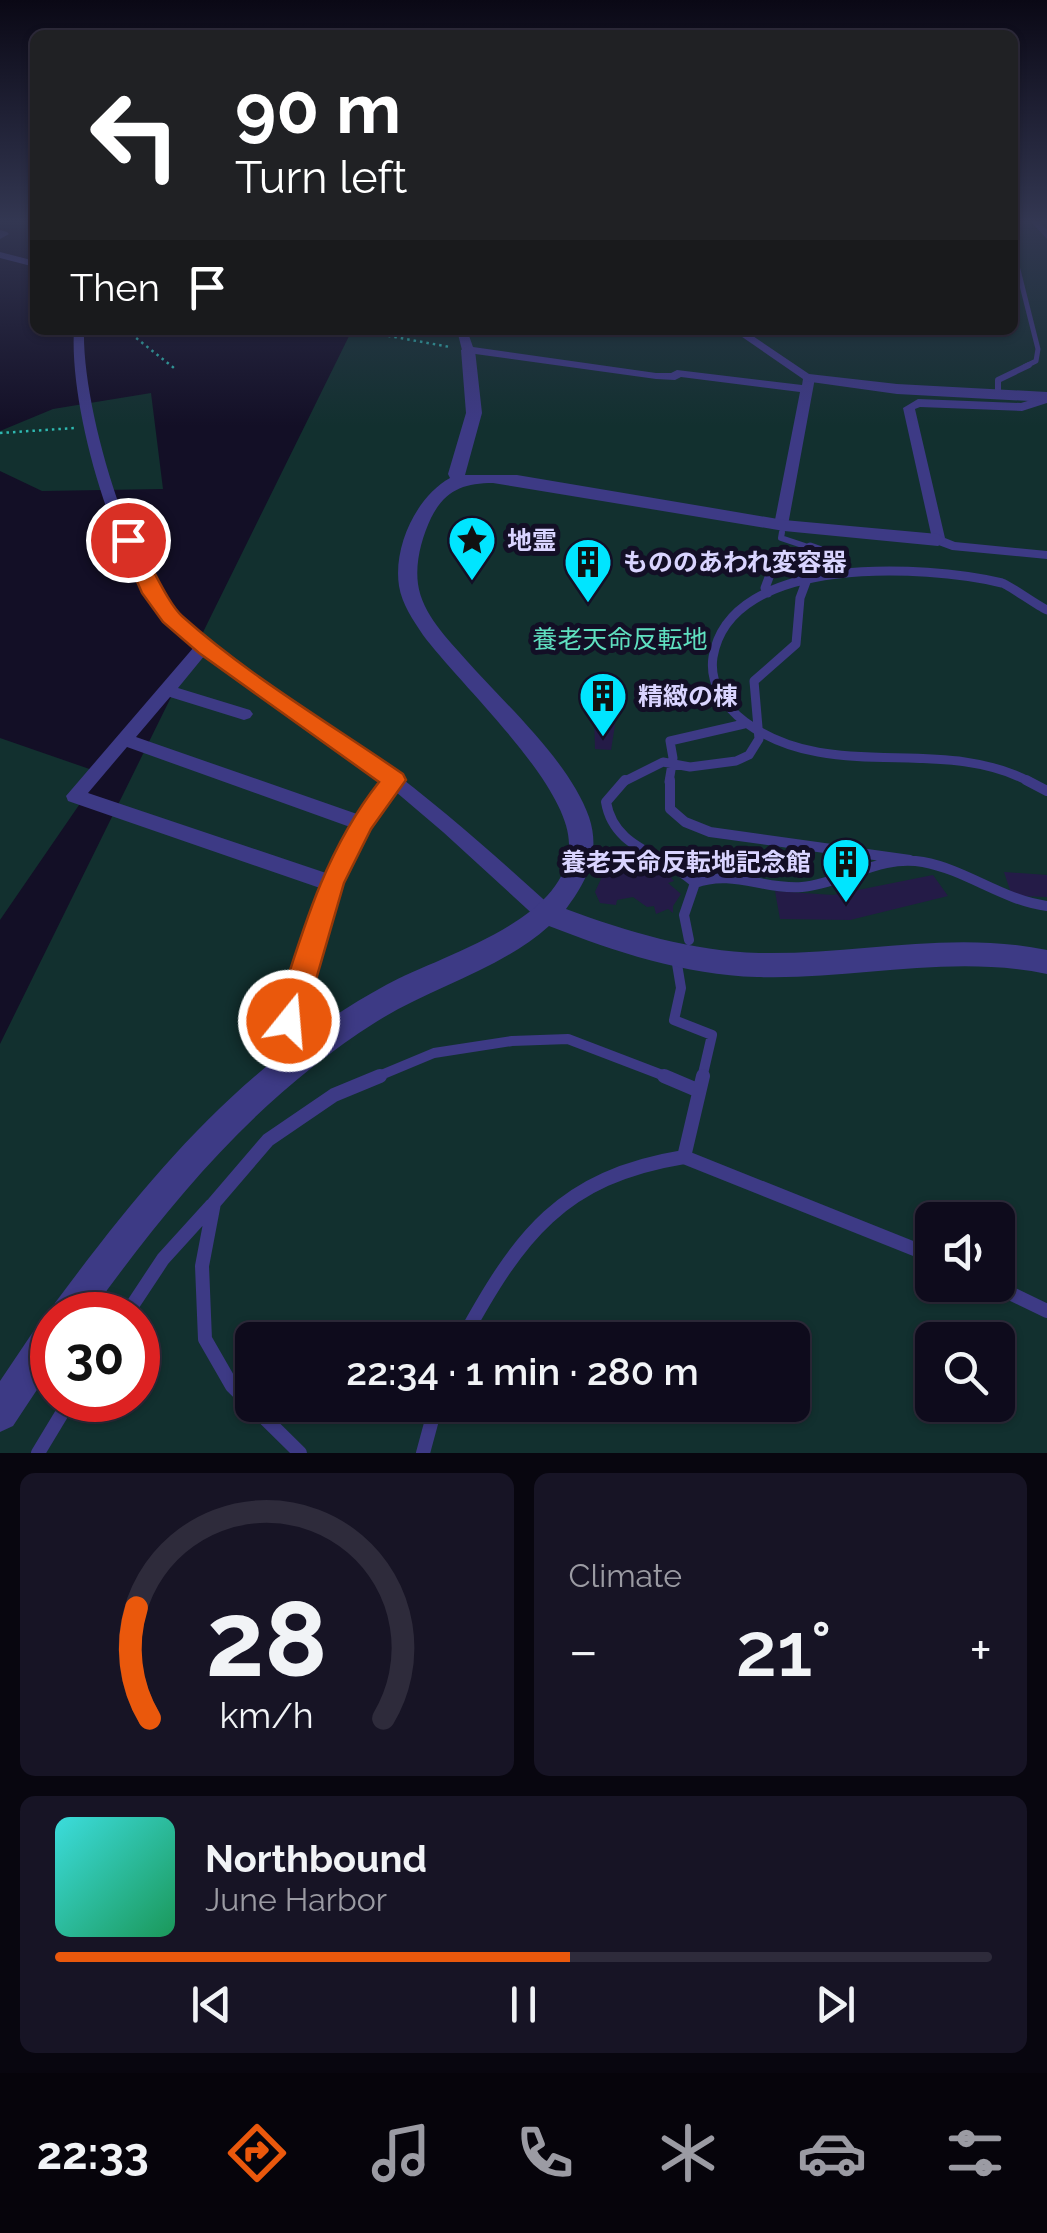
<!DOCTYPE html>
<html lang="en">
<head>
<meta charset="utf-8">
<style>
  :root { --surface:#0e0b1c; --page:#171425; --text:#f1f3f6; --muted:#9b9ba3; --line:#2e2b3b; --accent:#ea580c }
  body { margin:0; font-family:Raleway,"Noto Sans JP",sans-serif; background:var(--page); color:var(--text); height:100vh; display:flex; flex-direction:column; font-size:38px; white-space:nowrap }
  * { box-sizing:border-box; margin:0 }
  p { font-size:32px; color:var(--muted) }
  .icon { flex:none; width:55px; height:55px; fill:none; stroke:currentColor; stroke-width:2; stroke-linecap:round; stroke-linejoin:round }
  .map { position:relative; height:1453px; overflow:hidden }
  .details { display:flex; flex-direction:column; gap:20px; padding:20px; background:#08060f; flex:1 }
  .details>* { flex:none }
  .banner { position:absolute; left:30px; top:30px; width:988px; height:305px; border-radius:15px; box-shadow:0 2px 8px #0004,0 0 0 2px var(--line); background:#202124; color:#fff; overflow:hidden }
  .buttons { position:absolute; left:915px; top:1202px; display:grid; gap:20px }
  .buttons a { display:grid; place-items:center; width:100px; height:100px; border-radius:15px; background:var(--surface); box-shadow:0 2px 8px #0004,0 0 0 2px var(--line); font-size:50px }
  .speed { position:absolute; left:30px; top:1292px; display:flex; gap:20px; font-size:50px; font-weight:700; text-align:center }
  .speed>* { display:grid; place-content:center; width:130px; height:130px; border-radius:50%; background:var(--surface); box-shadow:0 2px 8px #0004,0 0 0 2px var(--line); line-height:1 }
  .speed .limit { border:15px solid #d22; background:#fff; color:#111 }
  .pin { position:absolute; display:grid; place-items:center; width:85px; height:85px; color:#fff; margin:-42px; border:5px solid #fff; border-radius:50%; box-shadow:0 2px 10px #0007 }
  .me { position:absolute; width:110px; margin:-55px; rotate:17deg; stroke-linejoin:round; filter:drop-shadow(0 0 8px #0008) }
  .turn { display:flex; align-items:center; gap:35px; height:210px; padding:0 40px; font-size:45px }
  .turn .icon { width:130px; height:130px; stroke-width:2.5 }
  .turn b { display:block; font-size:70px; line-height:85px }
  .then { display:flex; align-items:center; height:95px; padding:0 40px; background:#0003; gap:20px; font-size:38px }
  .big { font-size:75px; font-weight:600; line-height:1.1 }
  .details .card { flex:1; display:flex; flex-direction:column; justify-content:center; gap:15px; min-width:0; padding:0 35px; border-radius:15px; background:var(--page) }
  .details .dial { align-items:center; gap:0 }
  .dial svg { height:260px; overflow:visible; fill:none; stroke:var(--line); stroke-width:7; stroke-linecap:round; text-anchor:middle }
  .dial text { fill:var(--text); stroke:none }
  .song { display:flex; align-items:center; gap:30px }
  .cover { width:120px; height:120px; border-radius:15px; background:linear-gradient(135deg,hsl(180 70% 55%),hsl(150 70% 35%)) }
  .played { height:10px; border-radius:5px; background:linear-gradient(90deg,var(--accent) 55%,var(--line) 55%) }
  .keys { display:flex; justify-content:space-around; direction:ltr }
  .heat { display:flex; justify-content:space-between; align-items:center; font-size:55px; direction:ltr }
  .details .tiles { flex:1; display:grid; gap:20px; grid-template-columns:1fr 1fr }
  .card:last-child { grid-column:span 2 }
  .trip { position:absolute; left:235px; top:1322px; width:575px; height:100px; border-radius:15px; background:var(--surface); box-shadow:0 2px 8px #0004,0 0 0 2px var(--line); font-weight:600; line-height:100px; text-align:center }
  .menu { display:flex; height:160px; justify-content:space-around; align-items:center; background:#06040b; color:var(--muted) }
  .menu .icon { width:70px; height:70px }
  .menu .on { color:var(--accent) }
  .menu b { font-size:45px; color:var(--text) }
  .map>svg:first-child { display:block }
  .green { fill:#12302f; fill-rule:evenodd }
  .building { fill:#241b47 }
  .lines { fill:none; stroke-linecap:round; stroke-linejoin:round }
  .path { stroke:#2fb8b0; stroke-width:2.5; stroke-dasharray:2.5 4; stroke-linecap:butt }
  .service-far4 { stroke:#3d3a85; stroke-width:5 }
  .service-far3 { stroke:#3d3a85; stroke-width:6 }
  .service-far2 { stroke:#3d3a85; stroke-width:9 }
  .service-far1 { stroke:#3d3a85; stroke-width:10 }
  .service { stroke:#3d3a85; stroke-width:14 }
  .minor { fill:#3d3a85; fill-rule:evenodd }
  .tertiary { fill:#3d3a85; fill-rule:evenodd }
  .route { fill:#ea580c; stroke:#983908; stroke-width:2.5 }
  .labels { text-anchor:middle; stroke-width:10; stroke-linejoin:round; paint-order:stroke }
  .poi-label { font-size:25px; font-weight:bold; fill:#d9d4ff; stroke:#130f26; text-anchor:start }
  .park-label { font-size:25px; fill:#5fe0c0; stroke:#130f26 }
</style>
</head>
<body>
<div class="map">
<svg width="1047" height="1453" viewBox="0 0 1047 1453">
  <rect width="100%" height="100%" fill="#130f26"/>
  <path class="green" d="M1013 222H1047V1453H0V1044L352 330H1012ZM932 1220H998V1285H932ZM52 1315H138V1400H52ZM252 1340H792V1405H252ZM932 1340H998V1405H932Z
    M151 393 163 489 42 491 0 471V431L53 409Z
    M0 738 101 773 0 920Z"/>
  <path class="building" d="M604 711 615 725 611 750 595 749 594 716Z
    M627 852 635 857 634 863 645 862V872L670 876 674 881 668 883 681 894 673 906V913L668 909 656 914 654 906 647 907 633 897 617 900 616 905 600 903 595 892 605 870 593 864 601 859 598 854 614 857Z
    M1004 872 1047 875V897L1012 896Z
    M933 875 948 896 850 920 780 919 775 891 833 895Z"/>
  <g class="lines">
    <path class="path" d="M126 330 174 368
      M356 330 450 347
      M0 433 75 428"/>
    <path class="service-far4" d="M1012 246 1038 349 1036 361 1024 367"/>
    <path class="service-far3" d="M998 393V380L1029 365
      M782 532 781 538 817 550"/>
    <path class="service-far2" d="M768 593 765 588 771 572 827 559V553L810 547
      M623 782 663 762 690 767 736 761 749 755 759 739 754 681 796 644 800 598 806 582
      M669 782 673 758 670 741 744 724
      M1030 782C940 734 831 785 745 722 725 707 709 683 713 657 730 553 926 565 1002 583 1009 585 1036 605 1047 610"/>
    <path class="service-far1" d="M625 780 606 802C614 850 664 853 695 883L684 915 689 940
      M670 780V809L685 822 710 832 910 860
      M1026 780 1047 791
      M695 883C732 869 764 890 802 887 844 883 880 854 923 862 967 870 1002 900 1047 906
      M676 958 681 988 674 1020 712 1035 702 1078
      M374 1078 434 1053 512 1041 568 1039 670 1078"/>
    <path class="service" d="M664 1076 697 1090
      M684 1157 703 1076
      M993 1285 1047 1311
      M126 1315 163 1259 212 1205
      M462 1340C519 1236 561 1177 684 1157L932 1256
      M38 1453 70 1400
      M300 1453 232 1386 205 1339 202 1266 214 1203 268 1140 334 1095 380 1076
      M423 1453 436 1405"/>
    <path class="minor" d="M1031 222H1040L1047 230V239Z
      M0 230 7 232 9 234 0 239Z
      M0 252 35 261V267L0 258Z
      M74 330H84C82 404 126 558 176 614 196 637 223 652 248 669 283 694 319 718 354 743 425 793 488 849 552 907L555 913 552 919 545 922 538 919 443 832 396 792 368 828 341 883 291 1055 295 1070 291 1078 283 1081 275 1078 267 1055 320 888 68 801 66 796 194 647C184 639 174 631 165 621 113 561 69 408 74 330ZM205 655 382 782 357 814 136 737 170 697 244 720 250 718 253 714 250 710 178 688ZM127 747 350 827 326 873 88 793Z
      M457 330H467L473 347 656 373H671L677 370 802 385 803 379 732 330H744L815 378 788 525 781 529 774 525 800 392 681 377 675 380 656 379 468 353 462 350Z
      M1047 395V403L1022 411 920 407 915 409 945 538 955 542 1047 551V559L952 550 933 543 903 408 918 399 1021 403Z"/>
    <path class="tertiary" d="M468 346 475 350 482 413 465 475H517L784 520 938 534 947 540 938 546 784 531 493 483C464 483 445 490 431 518 422 537 415 562 418 584 422 614 448 639 467 661 507 706 569 761 589 817 601 853 587 881 566 909 628 932 692 951 759 953 856 955 950 930 1047 950V974C949 954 855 980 757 977 685 975 616 952 549 926 500 970 431 987 376 1022 256 1098 171 1201 89 1315H52V1367L13 1426 0 1432V1381L39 1323 51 1319 55 1303C150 1175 243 1063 386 985 440 955 570 921 569 844 569 784 461 686 423 635 413 620 402 604 399 586 393 547 416 497 450 478L448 474 466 413 461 350Z
      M809 374 897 384 1047 392V402L897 394 804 381V375Z"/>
  </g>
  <linearGradient id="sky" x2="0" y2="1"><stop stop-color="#0a0815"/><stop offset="0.52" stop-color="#333752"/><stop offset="1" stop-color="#333752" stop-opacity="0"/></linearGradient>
  <rect width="1047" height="426" fill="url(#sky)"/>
  <path class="route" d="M128 534C142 539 163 599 182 616 249 676 329 723 403 774L406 780 371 829 344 883 304 1021 299 1030 289 1034 279 1030 274 1021C301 936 323 853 379 782L199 653 163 622 142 593 119 540Z"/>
  <defs>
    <g id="sight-pin" transform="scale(2.5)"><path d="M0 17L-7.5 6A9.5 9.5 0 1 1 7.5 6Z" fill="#00e5ff" stroke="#130f26"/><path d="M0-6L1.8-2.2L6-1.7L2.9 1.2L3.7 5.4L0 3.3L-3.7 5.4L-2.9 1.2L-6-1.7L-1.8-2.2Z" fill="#111"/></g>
    <g id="building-pin" transform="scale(2.5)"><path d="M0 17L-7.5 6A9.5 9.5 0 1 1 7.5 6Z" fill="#00e5ff" stroke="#130f26"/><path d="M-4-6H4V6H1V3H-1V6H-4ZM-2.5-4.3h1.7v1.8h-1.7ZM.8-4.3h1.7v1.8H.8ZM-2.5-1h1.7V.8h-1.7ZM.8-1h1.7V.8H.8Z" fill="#111"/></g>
  </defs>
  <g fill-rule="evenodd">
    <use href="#sight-pin" x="472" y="540"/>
    <use href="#building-pin" x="588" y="562"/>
    <use href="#building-pin" x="603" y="696"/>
    <use href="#building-pin" x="846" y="862"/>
  </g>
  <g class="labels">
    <g class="poi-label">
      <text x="507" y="549">地霊</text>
      <text x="623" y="571">もののあわれ変容器</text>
      <text x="638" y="705">精緻の棟</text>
      <text x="811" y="871" text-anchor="end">養老天命反転地記念館</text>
    </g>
    <g class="park-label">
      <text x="620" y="648">養老天命反転地</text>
    </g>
  </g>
</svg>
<div class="buttons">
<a><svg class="icon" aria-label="sound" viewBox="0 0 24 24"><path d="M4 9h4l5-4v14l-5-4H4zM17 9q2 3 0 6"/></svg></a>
<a><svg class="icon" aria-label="search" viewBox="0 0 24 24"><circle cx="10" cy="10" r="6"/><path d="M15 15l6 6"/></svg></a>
</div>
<div class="speed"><div class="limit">30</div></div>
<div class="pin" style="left:128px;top:540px;background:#d93025"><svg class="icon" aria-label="arrive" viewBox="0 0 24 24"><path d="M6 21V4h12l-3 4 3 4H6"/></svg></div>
<svg class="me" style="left:289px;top:1021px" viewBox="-20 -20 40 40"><circle r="17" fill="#ea580c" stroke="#fff" stroke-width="3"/><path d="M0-11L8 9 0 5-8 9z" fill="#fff"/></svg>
<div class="trip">22:34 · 1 min · 280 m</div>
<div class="banner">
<div class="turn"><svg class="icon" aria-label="left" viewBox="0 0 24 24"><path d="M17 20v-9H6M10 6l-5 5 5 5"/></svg><div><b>90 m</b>Turn left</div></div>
<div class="then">Then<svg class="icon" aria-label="arrive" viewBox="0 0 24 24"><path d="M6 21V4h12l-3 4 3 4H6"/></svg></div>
</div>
</div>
<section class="details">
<div class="tiles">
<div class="card dial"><svg viewBox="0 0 100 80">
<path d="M14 69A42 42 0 1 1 86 69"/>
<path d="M14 69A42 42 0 0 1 10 35" stroke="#ea580c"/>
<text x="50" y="56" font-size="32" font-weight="700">28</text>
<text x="50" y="72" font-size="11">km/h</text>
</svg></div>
<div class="card"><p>Climate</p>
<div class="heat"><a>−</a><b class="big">21°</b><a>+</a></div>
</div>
<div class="card">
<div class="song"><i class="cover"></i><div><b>Northbound</b><p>June Harbor</p></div></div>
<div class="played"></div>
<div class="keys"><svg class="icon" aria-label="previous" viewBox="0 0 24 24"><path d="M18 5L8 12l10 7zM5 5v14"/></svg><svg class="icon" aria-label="pause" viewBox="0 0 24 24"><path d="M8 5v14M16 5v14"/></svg><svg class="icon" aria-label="next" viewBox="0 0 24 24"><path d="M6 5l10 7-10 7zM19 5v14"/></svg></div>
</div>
</div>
</section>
<nav class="menu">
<b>22:33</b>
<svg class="icon on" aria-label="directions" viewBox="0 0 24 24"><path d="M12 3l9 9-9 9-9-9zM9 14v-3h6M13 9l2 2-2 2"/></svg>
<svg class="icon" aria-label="music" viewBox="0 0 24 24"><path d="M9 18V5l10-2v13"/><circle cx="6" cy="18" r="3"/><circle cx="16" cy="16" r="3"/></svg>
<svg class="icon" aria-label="phone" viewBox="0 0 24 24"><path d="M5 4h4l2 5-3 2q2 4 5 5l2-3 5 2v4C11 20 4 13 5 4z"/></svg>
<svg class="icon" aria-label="climate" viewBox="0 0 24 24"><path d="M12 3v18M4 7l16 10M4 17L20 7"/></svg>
<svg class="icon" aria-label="car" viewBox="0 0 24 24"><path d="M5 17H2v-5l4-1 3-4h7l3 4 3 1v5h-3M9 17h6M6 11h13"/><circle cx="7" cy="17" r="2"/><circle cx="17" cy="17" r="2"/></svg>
<svg class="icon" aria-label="filters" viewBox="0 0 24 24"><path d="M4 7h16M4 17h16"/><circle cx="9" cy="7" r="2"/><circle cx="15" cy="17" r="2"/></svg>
</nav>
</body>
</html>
